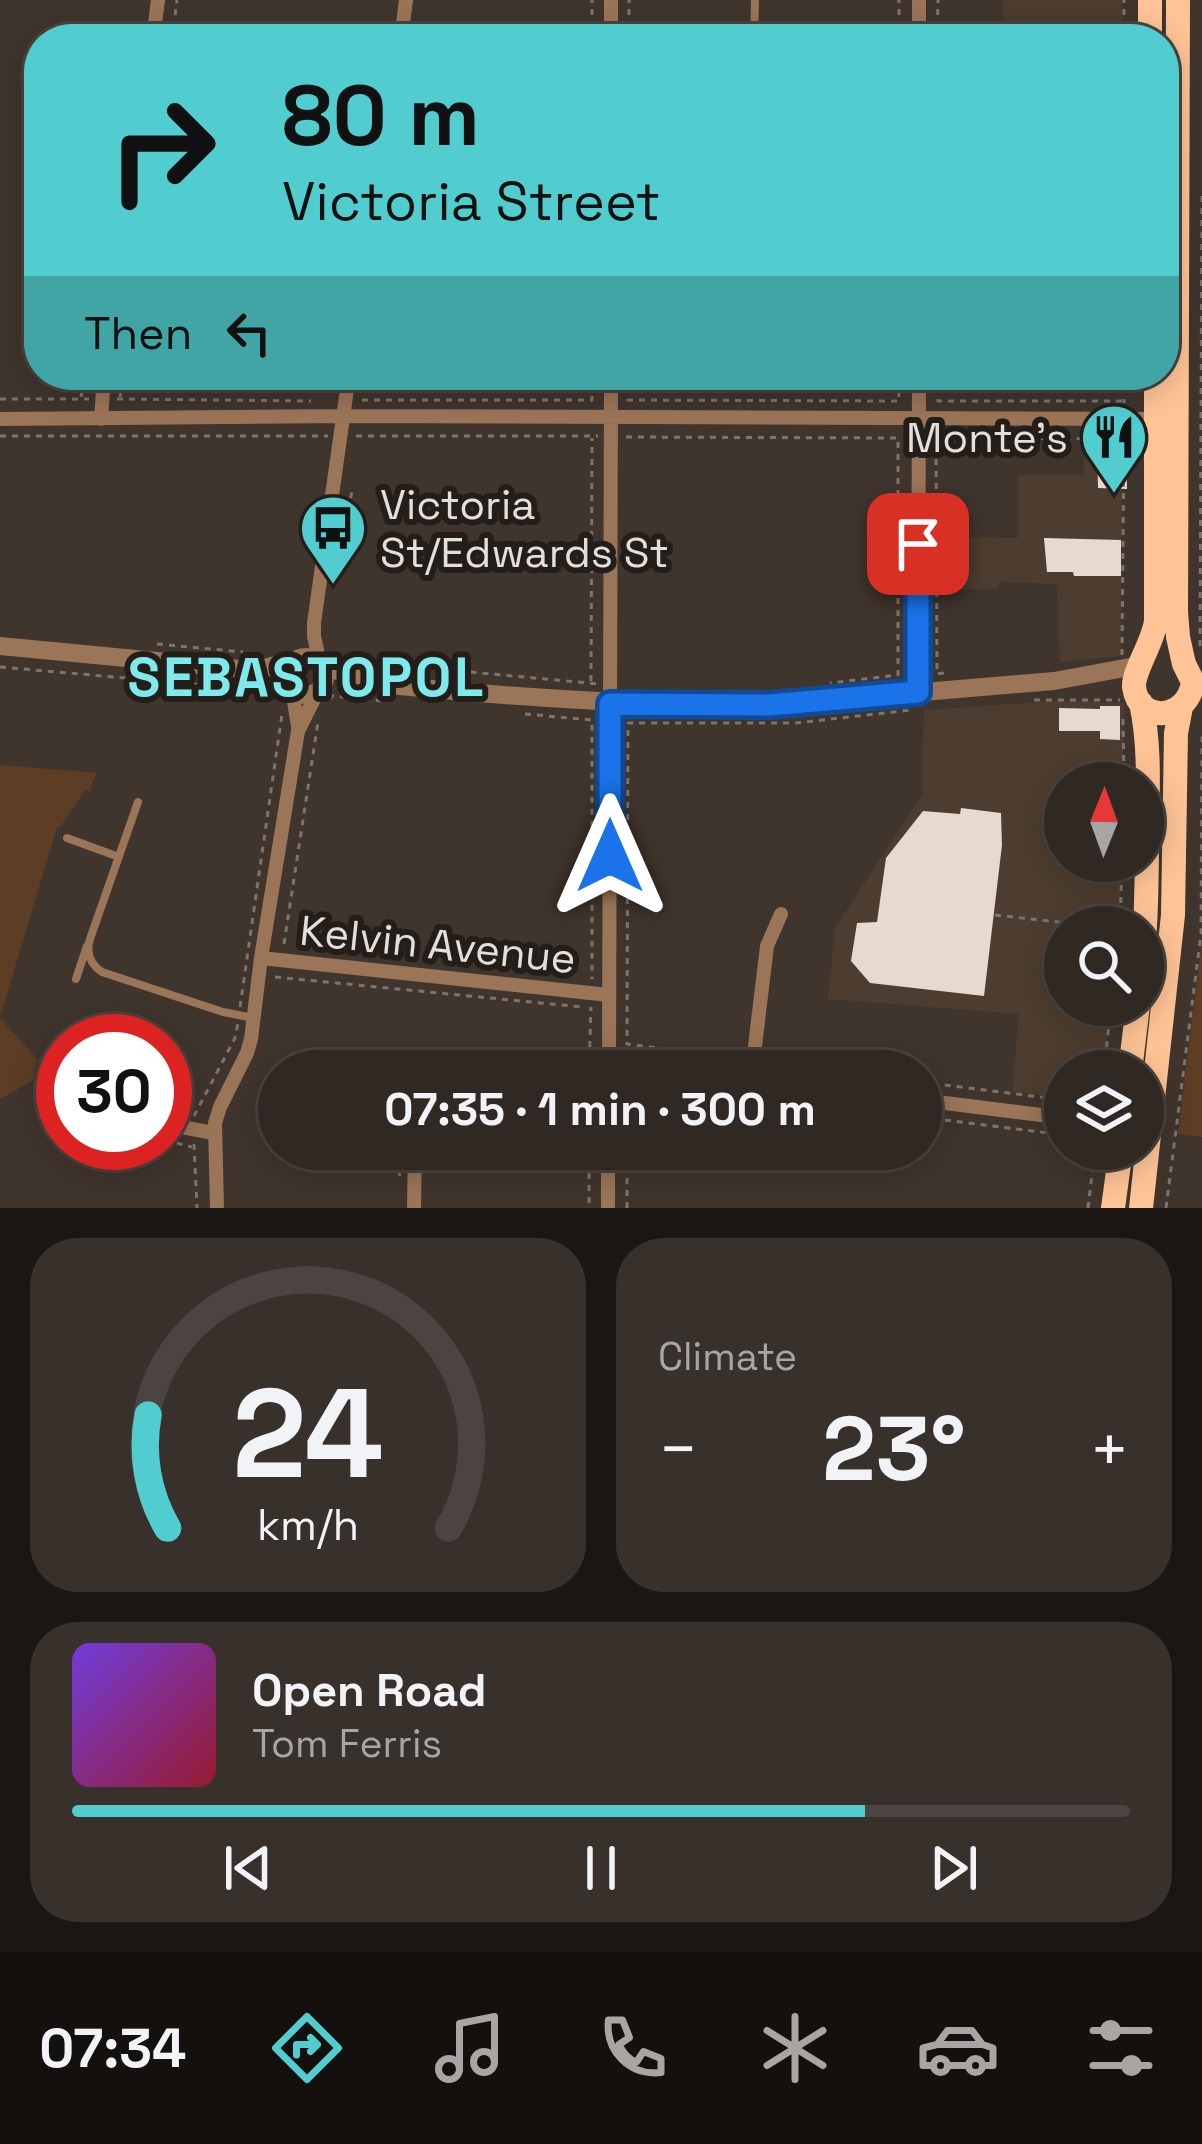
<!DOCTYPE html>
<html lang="en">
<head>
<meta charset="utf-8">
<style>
  :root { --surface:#302822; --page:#38302a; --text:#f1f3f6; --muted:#a8a6a5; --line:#4b4440; --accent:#52cdcf }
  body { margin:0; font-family:"Space Grotesk",sans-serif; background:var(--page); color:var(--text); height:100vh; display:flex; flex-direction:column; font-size:45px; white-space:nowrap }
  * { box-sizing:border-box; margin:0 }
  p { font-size:39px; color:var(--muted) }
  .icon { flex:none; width:66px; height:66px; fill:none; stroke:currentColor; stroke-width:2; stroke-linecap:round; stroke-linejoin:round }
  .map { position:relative; height:1208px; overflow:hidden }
  .details { display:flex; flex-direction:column; gap:30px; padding:30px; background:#1a1613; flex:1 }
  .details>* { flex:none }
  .banner { position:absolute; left:24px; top:24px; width:1155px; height:366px; border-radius:48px; box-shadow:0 6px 30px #0003,0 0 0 3px var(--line); background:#52cdcf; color:#111; overflow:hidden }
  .needle { width:78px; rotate:1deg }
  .buttons { position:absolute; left:1044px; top:762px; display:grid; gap:24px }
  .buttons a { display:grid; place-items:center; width:120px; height:120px; border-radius:50%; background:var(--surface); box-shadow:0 6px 30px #0003,0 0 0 3px var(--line); font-size:60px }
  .speed { position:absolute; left:36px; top:1014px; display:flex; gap:24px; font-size:60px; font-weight:700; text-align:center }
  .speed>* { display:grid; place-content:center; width:156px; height:156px; border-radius:50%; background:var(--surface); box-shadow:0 6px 30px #0003,0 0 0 3px var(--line); line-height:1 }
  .speed .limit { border:18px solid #d22; background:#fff; color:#111 }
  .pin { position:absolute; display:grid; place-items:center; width:102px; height:102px; color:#fff; margin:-51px; border-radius:24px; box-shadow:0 6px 18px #0006 }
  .me { position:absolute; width:132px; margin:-66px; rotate:0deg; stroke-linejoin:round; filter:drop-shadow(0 0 9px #0008) }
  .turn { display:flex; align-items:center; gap:42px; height:252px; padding:0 60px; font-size:54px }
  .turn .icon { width:156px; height:156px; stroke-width:2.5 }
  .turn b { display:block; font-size:84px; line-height:102px }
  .then { display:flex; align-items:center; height:114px; padding:0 60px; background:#0003; gap:24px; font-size:45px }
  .big { font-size:90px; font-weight:800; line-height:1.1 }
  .details .tile { flex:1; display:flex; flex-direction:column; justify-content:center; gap:18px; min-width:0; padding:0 42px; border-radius:48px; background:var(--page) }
  .details .dial { align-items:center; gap:0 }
  .dial svg { height:312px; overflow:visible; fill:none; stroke:var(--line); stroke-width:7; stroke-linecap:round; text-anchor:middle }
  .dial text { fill:var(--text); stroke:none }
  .song { display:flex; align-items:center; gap:36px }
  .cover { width:144px; height:144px; border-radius:18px; background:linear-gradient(135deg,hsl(260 70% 55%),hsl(350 70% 35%)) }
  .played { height:12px; border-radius:6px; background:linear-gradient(90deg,var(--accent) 75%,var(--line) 75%) }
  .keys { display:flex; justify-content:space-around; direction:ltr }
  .heat { display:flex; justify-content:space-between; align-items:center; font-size:66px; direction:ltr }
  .details .tiles { flex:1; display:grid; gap:30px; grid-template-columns:1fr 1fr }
  .tile:last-child { grid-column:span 2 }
  .trip { position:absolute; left:258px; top:1050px; width:684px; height:120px; border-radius:60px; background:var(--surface); box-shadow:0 6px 30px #0003,0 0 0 3px var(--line); font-weight:800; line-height:120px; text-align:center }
  .tab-bar { display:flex; height:192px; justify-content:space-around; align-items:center; background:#13100e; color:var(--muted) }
  .tab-bar .icon { width:84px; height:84px }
  .tab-bar .current { color:var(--accent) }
  .tab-bar b { font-size:54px; color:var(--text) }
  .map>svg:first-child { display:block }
  .built { fill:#4d3d30 }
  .green { fill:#5d3e25 }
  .building { fill:#e7d9ce }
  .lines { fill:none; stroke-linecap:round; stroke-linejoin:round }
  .path { stroke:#7e746d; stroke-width:3; stroke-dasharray:6 6; stroke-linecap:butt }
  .service { stroke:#9b7558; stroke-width:8 }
  .minor { stroke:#9b7558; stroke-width:14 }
  .tertiary { stroke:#9b7558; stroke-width:18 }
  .trunk { stroke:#fec496; stroke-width:24 }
  .route-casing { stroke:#114b97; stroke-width:30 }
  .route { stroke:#1a73e8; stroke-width:21 }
  .labels { text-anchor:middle; stroke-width:12; stroke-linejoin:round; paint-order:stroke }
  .poi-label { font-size:42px; fill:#e5ded9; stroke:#231e1a; text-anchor:end }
  .street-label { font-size:42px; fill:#e5ded9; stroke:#231e1a }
  .district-label { font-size:54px; font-weight:bold; letter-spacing:3px; fill:#7eeaec; stroke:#231e1a }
</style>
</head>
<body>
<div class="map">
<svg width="1202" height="1208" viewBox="0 0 1202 1208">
  <rect width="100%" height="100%" fill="#40352d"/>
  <path class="built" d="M1003 0H1122V39H1001L1004 36Z
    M1085 440 1122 441 1121 656 1060 662 1057 584 999 582 998 589H939L938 537 1018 538V475H1084Z
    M1054 701 1124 703 1123 783H1065V861H1121L1119 927H1065V1005H1111L1103 1071H1065V1098L1012 1091 1019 1014 828 999 835 928 922 795 924 710Z"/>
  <path class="green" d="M0 765 98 773 92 782 90 792 85 790 60 827H57L0 1017Z
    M1202 941V1137L1178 1134Z
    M0 1018 37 1059 33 1080 0 1099Z"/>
  <path class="building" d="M1097 441H1126L1127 489 1098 488Z
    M1044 538 1121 540V576H1074L1073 572H1047Z
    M1100 706H1120V740L1100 739V731H1059V708L1100 709Z
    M961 808 1001 813 1002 845 984 996 870 983 851 961 857 923 877 922 886 858 923 811 960 814Z"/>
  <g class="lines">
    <path class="path" d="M172 39 177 0
      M592 39V0
      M629 39V0
      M899 39V0
      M937 39 938 0
      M1124 39V0
      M628 375V400L899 401 898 375
      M938 375V401H1122
      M1124 375V403
      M81 397 85 375
      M120 397 123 375
      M0 399H89
      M117 399 311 401
      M362 400H592V375
      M0 436H328
      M356 436H598
      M626 437 898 438V675L830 683
      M347 522 352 490
      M157 644 243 652
      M1200 646 1202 192
      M1122 655 1124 431
      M363 662 599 684
      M0 667 274 691 278 694
      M944 673 937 674 936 438 1124 439
      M591 681 592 438
      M329 699 333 696 384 701
      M1034 700H1120
      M525 714 592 720V979
      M1123 719 1124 783
      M995 915 1104 927
      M1120 927 1122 861
      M284 944 318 722
      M275 977 582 1007
      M240 1007 282 714
      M63 1045C39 1050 32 1071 45 1090L63 1097
      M738 1058 627 1044 628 723H796L911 710
      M765 1062 835 1071
      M589 1071 591 1007
      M1104 1071 1111 1005
      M921 1082 1065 1100
      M194 1116 235 1038 238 1023
      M921 1117 1065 1135
      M165 1140 192 1147
      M194 1144 197 1208
      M393 1149 400 1176
      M589 1149V1208
      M429 1170 435 1149
      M627 1208V1149
      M1088 1208 1095 1149
      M1166 1208 1201 934 1202 733"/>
    <path class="service" d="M754 39 755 0
      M138 802 90 939C86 952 90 964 102 972L223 1012 253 1018
      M67 838 119 857
      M76 979 87 946"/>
    <path class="minor" d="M153 39 158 0
      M401 39 406 0
      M611 39V0
      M919 39V0
      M0 419 343 416 1157 419
      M101 419 104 375
      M320 664 314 636V623L349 375
      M292 689 298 726
      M918 692 919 375
      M261 958 609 995
      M609 1060 695 1071
      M61 1069 63 1070
      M609 1071 611 375
      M752 1071 767 946 781 914
      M921 1100 1065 1118
      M165 1124 214 1133
      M217 1208 215 1123 220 1107 247 1053 251 1039 261 958 298 731 318 691
      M414 1208 415 1149
      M608 1208V1149"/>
    <path class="tertiary" d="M0 646 240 669 264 668 296 660
      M287 676a19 19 0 1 1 38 0a19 19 0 1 1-38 0Z
      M322 665 365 681 400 686C523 698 645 706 769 705L1054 681 1141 665"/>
    <path class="trunk" d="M1150 0V39
      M1156 375V621C1153 643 1133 671 1134 687 1139 725 1188 720 1193 682L1184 664 1178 637 1176 612 1178 0
      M1141 703C1150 744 1148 787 1147 829 1147 871 1147 913 1143 955
      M1130 1071 1138 1005
      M1113 1208 1121 1149
      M1141 1208 1173 915 1176 733 1181 707"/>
  </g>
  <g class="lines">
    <g class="route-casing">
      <path id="route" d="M610 856V704L769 705 918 692V544"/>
    </g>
    <use href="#route" class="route"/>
  </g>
  <defs>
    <g id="restaurant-pin" transform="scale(3.45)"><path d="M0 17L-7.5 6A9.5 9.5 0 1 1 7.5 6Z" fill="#52cdcf" stroke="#231e1a"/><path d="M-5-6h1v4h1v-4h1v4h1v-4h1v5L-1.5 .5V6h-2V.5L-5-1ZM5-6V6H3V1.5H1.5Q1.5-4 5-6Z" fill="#111"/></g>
    <g id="bus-pin" transform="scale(3.45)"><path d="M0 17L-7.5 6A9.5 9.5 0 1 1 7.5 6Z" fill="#52cdcf" stroke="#231e1a"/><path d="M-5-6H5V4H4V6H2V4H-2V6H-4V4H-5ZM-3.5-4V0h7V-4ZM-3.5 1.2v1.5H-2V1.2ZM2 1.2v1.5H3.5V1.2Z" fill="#111"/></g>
  </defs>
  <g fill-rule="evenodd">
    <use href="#restaurant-pin" x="1114" y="437"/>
    <use href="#bus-pin" x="333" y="528"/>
  </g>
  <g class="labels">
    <g class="poi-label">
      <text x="1068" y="452">Monte's</text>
      <text x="380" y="519" text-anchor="start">Victoria<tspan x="380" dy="48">St/Edwards St</tspan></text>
    </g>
    <g class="street-label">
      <text transform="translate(438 944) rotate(6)" y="15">Kelvin Avenue</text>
    </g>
    <g class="district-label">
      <text x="307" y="696">SEBASTOPOL</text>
    </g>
  </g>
</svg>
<div class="buttons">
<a><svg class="needle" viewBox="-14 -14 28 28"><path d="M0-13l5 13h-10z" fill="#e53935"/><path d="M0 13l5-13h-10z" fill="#a8a6a5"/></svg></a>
<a><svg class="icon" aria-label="search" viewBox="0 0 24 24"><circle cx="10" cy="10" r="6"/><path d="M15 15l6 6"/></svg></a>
<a><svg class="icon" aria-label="layers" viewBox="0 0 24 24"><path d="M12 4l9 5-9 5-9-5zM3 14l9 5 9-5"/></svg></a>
</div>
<div class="speed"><div class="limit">30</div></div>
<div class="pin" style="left:918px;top:544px;background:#d93025"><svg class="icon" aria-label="arrive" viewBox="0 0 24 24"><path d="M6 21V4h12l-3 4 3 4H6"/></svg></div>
<svg class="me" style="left:610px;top:856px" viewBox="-20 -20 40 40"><path d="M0-17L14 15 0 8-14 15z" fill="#1a73e8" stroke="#fff" stroke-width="4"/></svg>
<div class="trip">07:35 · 1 min · 300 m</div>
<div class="banner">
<div class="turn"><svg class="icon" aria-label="right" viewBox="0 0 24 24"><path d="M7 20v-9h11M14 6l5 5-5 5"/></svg><div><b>80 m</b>Victoria Street</div></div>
<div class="then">Then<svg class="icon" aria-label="left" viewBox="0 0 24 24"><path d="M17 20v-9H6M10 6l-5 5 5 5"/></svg></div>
</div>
</div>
<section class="details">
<div class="tiles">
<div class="tile dial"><svg viewBox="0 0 100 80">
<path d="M14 69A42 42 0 1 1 86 69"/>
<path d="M14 69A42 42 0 0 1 9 40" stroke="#52cdcf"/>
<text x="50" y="56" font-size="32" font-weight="700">24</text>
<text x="50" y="72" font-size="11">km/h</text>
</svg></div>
<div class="tile"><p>Climate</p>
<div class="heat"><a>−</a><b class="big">23°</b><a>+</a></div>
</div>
<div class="tile">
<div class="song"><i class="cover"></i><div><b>Open Road</b><p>Tom Ferris</p></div></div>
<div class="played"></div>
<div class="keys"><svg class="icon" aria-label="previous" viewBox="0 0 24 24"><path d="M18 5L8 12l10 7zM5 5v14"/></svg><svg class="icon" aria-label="pause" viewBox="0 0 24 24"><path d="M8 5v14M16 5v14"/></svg><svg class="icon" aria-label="next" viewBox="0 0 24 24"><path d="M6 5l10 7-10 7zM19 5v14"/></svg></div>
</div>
</div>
</section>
<nav class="tab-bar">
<b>07:34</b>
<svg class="icon current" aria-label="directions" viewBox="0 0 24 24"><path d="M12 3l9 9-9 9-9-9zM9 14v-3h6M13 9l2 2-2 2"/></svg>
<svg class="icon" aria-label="music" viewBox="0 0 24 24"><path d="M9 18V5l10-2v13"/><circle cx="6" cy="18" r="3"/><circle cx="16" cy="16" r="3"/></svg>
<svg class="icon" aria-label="phone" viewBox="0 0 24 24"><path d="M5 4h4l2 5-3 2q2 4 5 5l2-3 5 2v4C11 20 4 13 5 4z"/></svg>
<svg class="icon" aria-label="climate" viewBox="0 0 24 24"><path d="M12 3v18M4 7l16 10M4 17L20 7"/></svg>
<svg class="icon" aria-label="car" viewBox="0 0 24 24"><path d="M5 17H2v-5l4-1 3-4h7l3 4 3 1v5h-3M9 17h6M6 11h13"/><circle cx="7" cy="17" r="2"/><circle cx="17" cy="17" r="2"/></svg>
<svg class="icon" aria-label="filters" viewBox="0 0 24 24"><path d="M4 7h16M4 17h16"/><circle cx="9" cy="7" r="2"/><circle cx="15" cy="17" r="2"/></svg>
</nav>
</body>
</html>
